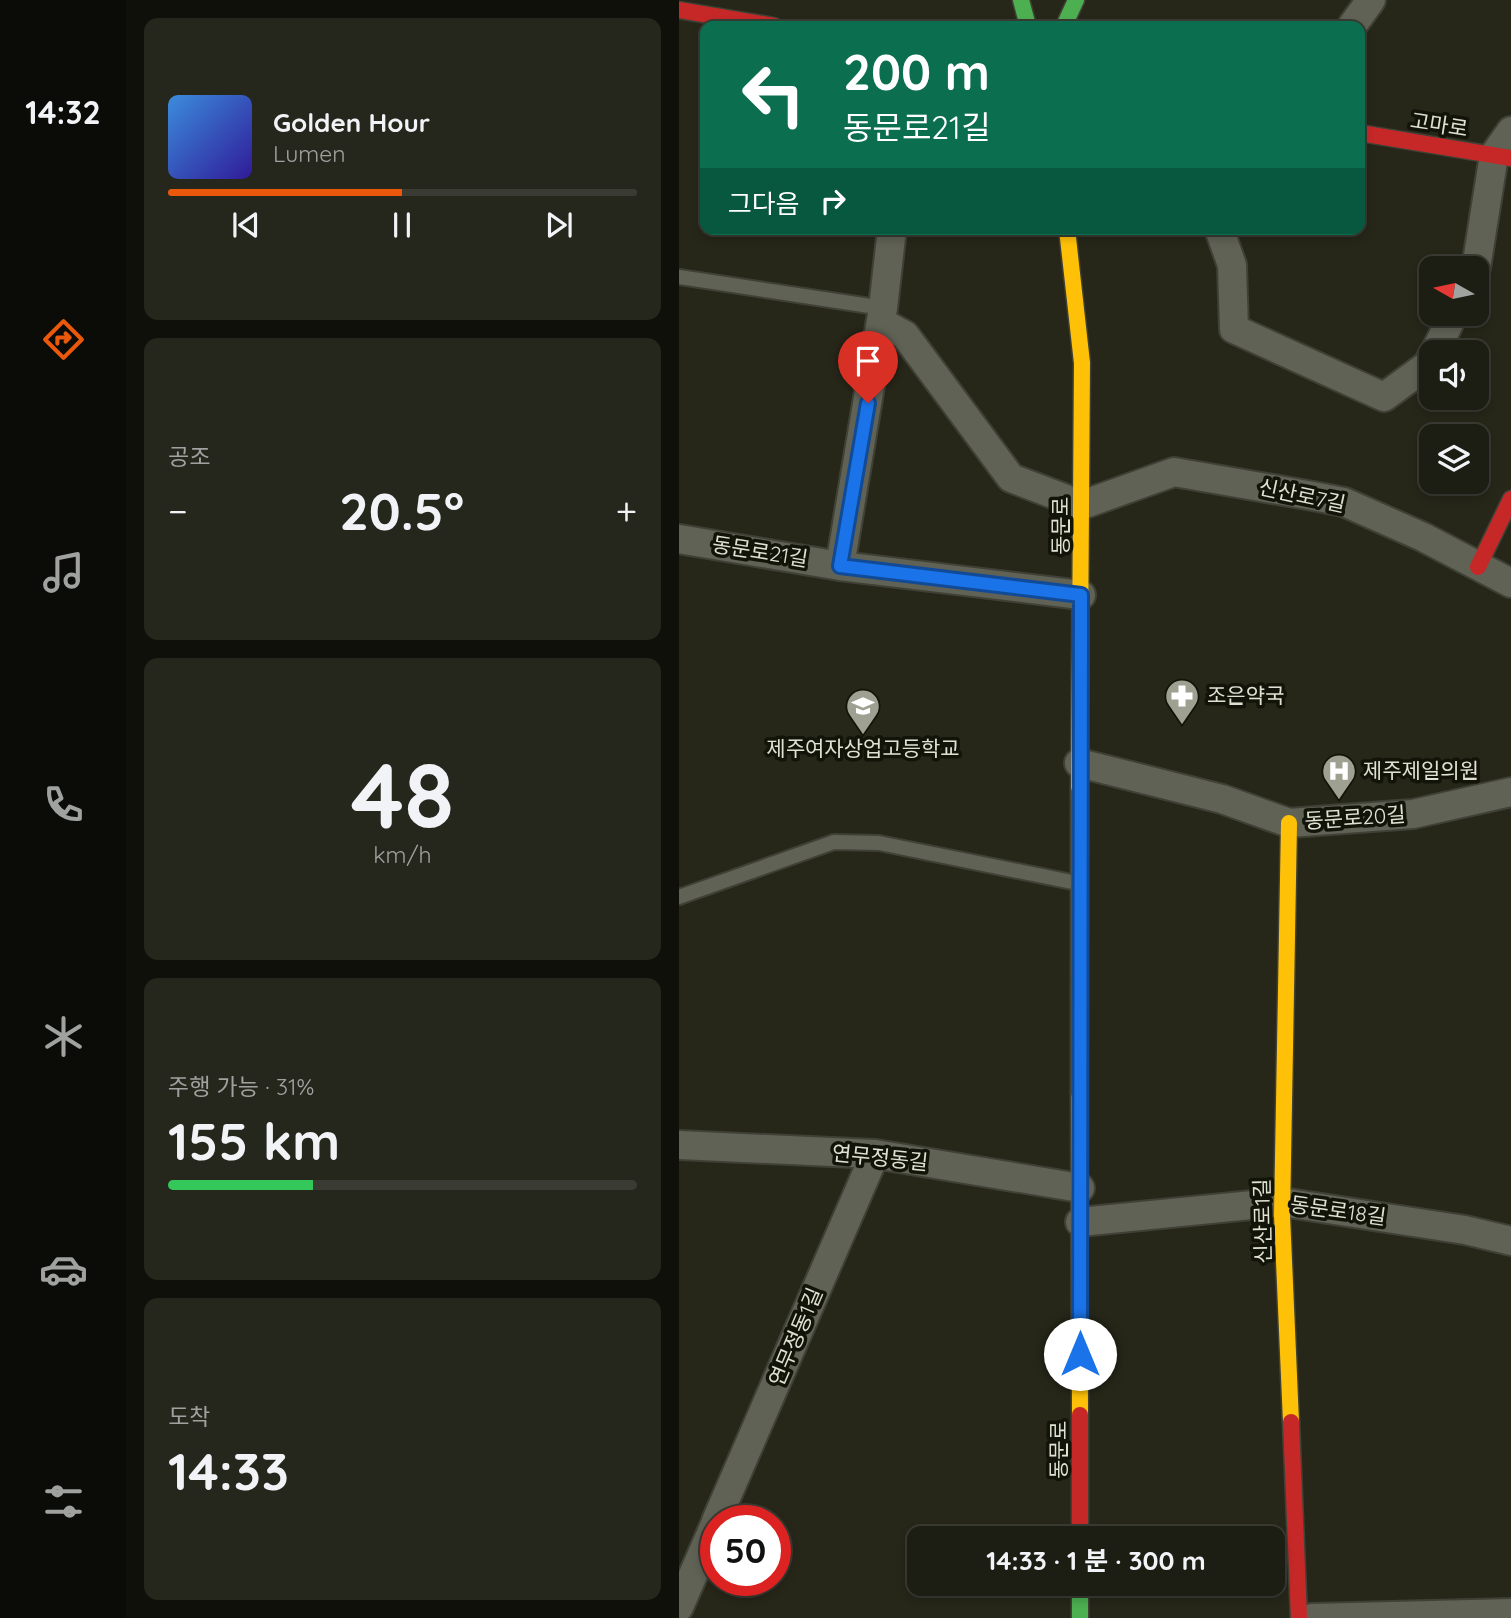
<!DOCTYPE html>
<html lang="ko">
<head>
<meta charset="utf-8">
<style>
  :root { --surface:#1c1d13; --page:#25261c; --text:#f1f3f6; --muted:#a0a2a0; --line:#3a3b33; --accent:#ea580c }
  body { margin:0; font-family:Quicksand,"Noto Sans KR",sans-serif; background:var(--page); color:var(--text); height:100vh; display:flex; flex-direction:column; font-size:26px; white-space:nowrap }
  * { box-sizing:border-box; margin:0 }
  p { font-size:23px; color:var(--muted) }
  .icon { flex:none; width:38px; height:38px; fill:none; stroke:currentColor; stroke-width:2; stroke-linecap:round; stroke-linejoin:round }
  .map { position:relative; flex:1; overflow:hidden }
  .side { display:flex; flex-direction:column; gap:18px; padding:18px; background:#0f100a; width:553px }
  .side>* { flex:none }
  .guide { position:absolute; left:21px; top:21px; width:665px; height:214px; border-radius:14px; box-shadow:0 4px 10px #0003,0 0 0 2px var(--line); background:#0b6e4f; color:#fff; overflow:hidden }
  .needle { width:46px; rotate:279deg }
  .controls { position:absolute; left:740px; top:256px; display:grid; gap:14px }
  .controls a { display:grid; place-items:center; width:70px; height:70px; border-radius:14px; background:var(--surface); box-shadow:0 4px 10px #0003,0 0 0 2px var(--line); font-size:35px }
  .speed { position:absolute; left:21px; top:1505px; display:flex; gap:14px; font-size:35px; font-weight:700; text-align:center }
  .speed>* { display:grid; place-content:center; width:91px; height:91px; border-radius:50%; background:var(--surface); box-shadow:0 4px 10px #0003,0 0 0 2px var(--line); line-height:1 }
  .speed .limit { border:10px solid #d22; background:#fff; color:#111 }
  .pin { position:absolute; display:grid; place-items:center; width:60px; height:60px; color:#fff; margin:-72px -30px; border-radius:50% 50% 50% 0; rotate:-45deg; box-shadow:0 0 7px #0007 }
  .pin .icon { rotate:45deg }
  .me { position:absolute; width:77px; margin:-38px; rotate:0deg; stroke-linejoin:round; filter:drop-shadow(0 0 5px #0008) }
  .turn { display:flex; align-items:center; gap:24px; height:147px; padding:0 28px; font-size:32px }
  .turn .icon { width:91px; height:91px; stroke-width:2.5 }
  .turn b { display:block; font-size:49px; line-height:60px }
  .then { display:flex; align-items:center; height:66px; padding:0 28px; background:#0003; gap:14px; font-size:26px }
  .big { font-size:52px; font-weight:700; line-height:1.1 }
  .side .tile { flex:1; display:flex; flex-direction:column; justify-content:center; gap:10px; min-width:0; padding:0 24px; border-radius:14px; background:var(--page) }
  .side .dial { align-items:center; gap:0 }
  .dial b { font-size:91px; line-height:1 }
  .song { display:flex; align-items:center; gap:21px }
  .cover { width:84px; height:84px; border-radius:10px; background:linear-gradient(135deg,hsl(210 70% 55%),hsl(250 70% 35%)) }
  .played { height:7px; border-radius:4px; background:linear-gradient(90deg,var(--accent) 50%,var(--line) 50%) }
  .keys { display:flex; justify-content:space-around; direction:ltr }
  .heat { display:flex; justify-content:space-between; align-items:center; font-size:38px; direction:ltr }
  .charge { height:10px; border-radius:5px; background:linear-gradient(90deg,#34c759 31%,var(--line) 0) }
  .trip { position:absolute; left:228px; top:1526px; width:378px; height:70px; border-radius:14px; background:var(--surface); box-shadow:0 4px 10px #0003,0 0 0 2px var(--line); font-weight:700; line-height:70px; text-align:center }
  main { display:flex; flex:1; min-height:0 }
  .menu { display:flex; flex-direction:column; width:126px; justify-content:space-around; align-items:center; background:#0b0c08; color:var(--muted) }
  .menu .icon { width:49px; height:49px }
  .menu .current { color:var(--accent) }
  .menu b { font-size:32px; color:var(--text) }
  .map>svg:first-child { display:block }
  .lines { fill:none; stroke-linecap:round; stroke-linejoin:round }
  .lane-casing { stroke:#404136; stroke-width:18 }
  .street-casing { stroke:#404136; stroke-width:32 }
  .fast-casing { stroke:#404136; stroke-width:19 }
  .slow-casing { stroke:#404136; stroke-width:19 }
  .jam-casing { stroke:#404136; stroke-width:19 }
  .lane { stroke:#606256; stroke-width:14 }
  .street { stroke:#606256; stroke-width:28 }
  .fast { stroke:#4caf50; stroke-width:16 }
  .slow { stroke:#ffc107; stroke-width:16 }
  .jam { stroke:#c62828; stroke-width:16 }
  .route-casing { stroke:#114b97; stroke-width:18 }
  .route { stroke:#1a73e8; stroke-width:12 }
  .labels { text-anchor:middle; stroke-width:7; stroke-linejoin:round; paint-order:stroke }
  .street-label { font-size:21px; fill:#dfe1d2; stroke:#131409 }
  .poi-label { font-size:21px; fill:#dfe1d2; stroke:#131409; text-anchor:start }
</style>
</head>
<body>
<main>
<nav class="menu">
<b>14:32</b>
<svg class="icon current" aria-label="directions" viewBox="0 0 24 24"><path d="M12 3l9 9-9 9-9-9zM9 14v-3h6M13 9l2 2-2 2"/></svg>
<svg class="icon" aria-label="music" viewBox="0 0 24 24"><path d="M9 18V5l10-2v13"/><circle cx="6" cy="18" r="3"/><circle cx="16" cy="16" r="3"/></svg>
<svg class="icon" aria-label="phone" viewBox="0 0 24 24"><path d="M5 4h4l2 5-3 2q2 4 5 5l2-3 5 2v4C11 20 4 13 5 4z"/></svg>
<svg class="icon" aria-label="climate" viewBox="0 0 24 24"><path d="M12 3v18M4 7l16 10M4 17L20 7"/></svg>
<svg class="icon" aria-label="car" viewBox="0 0 24 24"><path d="M5 17H2v-5l4-1 3-4h7l3 4 3 1v5h-3M9 17h6M6 11h13"/><circle cx="7" cy="17" r="2"/><circle cx="17" cy="17" r="2"/></svg>
<svg class="icon" aria-label="filters" viewBox="0 0 24 24"><path d="M4 7h16M4 17h16"/><circle cx="9" cy="7" r="2"/><circle cx="15" cy="17" r="2"/></svg>
</nav>
<section class="side">
<div class="tile">
<div class="song"><i class="cover"></i><div><b>Golden Hour</b><p>Lumen</p></div></div>
<div class="played"></div>
<div class="keys"><svg class="icon" aria-label="previous" viewBox="0 0 24 24"><path d="M18 5L8 12l10 7zM5 5v14"/></svg><svg class="icon" aria-label="pause" viewBox="0 0 24 24"><path d="M8 5v14M16 5v14"/></svg><svg class="icon" aria-label="next" viewBox="0 0 24 24"><path d="M6 5l10 7-10 7zM19 5v14"/></svg></div>
</div>
<div class="tile"><p>공조</p>
<div class="heat"><a>−</a><b class="big">20.5°</b><a>+</a></div>
</div>
<div class="tile dial"><b>48</b><p>km/h</p></div>
<div class="tile"><p>주행 가능 · 31%</p><b class="big">155 km</b><div class="charge"></div></div>
<div class="tile"><p>도착</p><b class="big">14:33</b></div>
</section>
<div class="map">
<svg width="832" height="1618" viewBox="0 0 832 1618">
  <rect width="100%" height="100%" fill="#262719"/>
  <g class="lines">
    <g class="lane-casing">
      <path id="lane" d="M0 277 204 308
        M0 897 155 842 200 843 398 883"/>
    </g>
    <g class="street-casing">
      <path id="street" d="M673 26 692 0
        M540 229 553 265 555 329 705 397 750 364 752 358
        M797 268 815 155 832 131
        M202 322 226 335 332 478 403 505 495 472 634 496 665 502 744 537 832 583
        M756 352 775 313
        M0 539 161 566 402 595
        M161 566 204 308 213 229
        M400 763 543 799 610 823 734 814 832 792
        M0 1145 196 1154 401 1188
        M401 1222 603 1202 786 1230 832 1241
        M37 1521 196 1154
        M0 1607 37 1522
        M633 1618 832 1613"/>
    </g>
    <g class="fast-casing">
      <path id="fast" d="M342 0 349 26
        M385 26 397 0
        M401 1584V1618"/>
    </g>
    <g class="slow-casing">
      <path id="slow" d="M388 229 403 363 400 792
        M610 823 603 1215 612 1422
        M400 1093 401 1415"/>
    </g>
    <g class="jam-casing">
      <path id="jam" d="M0 10 95 26
        M681 133 832 158
        M799 567 832 499
        M400 1093V792
        M401 1415V1538
        M612 1422 620 1618"/>
    </g>
    <use href="#lane" class="lane"/>
    <use href="#street" class="street"/>
    <use href="#fast" class="fast"/>
    <use href="#slow" class="slow"/>
    <use href="#jam" class="jam"/>
  </g>
  <g class="lines">
    <g class="route-casing">
      <path id="route" d="M189 403 161 566 402 595 401 1354"/>
    </g>
    <use href="#route" class="route"/>
  </g>
  <defs>
    <g id="pharmacy-pin" transform="scale(1.75)"><path d="M0 17L-7.5 6A9.5 9.5 0 1 1 7.5 6Z" fill="#9ea091" stroke="#131409"/><path d="M-2-6h4v4h4v4h-4v4h-4v-4h-4v-4h4Z" fill="#fff"/></g>
    <g id="school-pin" transform="scale(1.75)"><path d="M0 17L-7.5 6A9.5 9.5 0 1 1 7.5 6Z" fill="#9ea091" stroke="#131409"/><path d="M0-5L7-2L0 1L-7-2ZM-4 1L0 2.5L4 1V4Q0 6-4 4Z" fill="#fff"/></g>
    <g id="hospital-pin" transform="scale(1.75)"><path d="M0 17L-7.5 6A9.5 9.5 0 1 1 7.5 6Z" fill="#9ea091" stroke="#131409"/><path d="M-5-5h3v3.5h4V-5h3V5h-3V1.5h-4V5h-3Z" fill="#fff"/></g>
  </defs>
  <g fill-rule="evenodd">
    <use href="#pharmacy-pin" x="503" y="696"/>
    <use href="#school-pin" x="184" y="706"/>
    <use href="#hospital-pin" x="660" y="771"/>
  </g>
  <g class="labels">
    <g class="street-label">
      <text transform="translate(760 125) rotate(9)" y="7">고마로</text>
      <text transform="translate(623 496) rotate(12)" y="7">신산로7길</text>
      <text transform="translate(382 526) rotate(-90)" y="7">동문로</text>
      <text transform="translate(81 552) rotate(9)" y="7">동문로21길</text>
      <text transform="translate(676 818) rotate(-4)" y="7">동문로20길</text>
      <text transform="translate(201 1158) rotate(6)" y="7">연무정동길</text>
      <text transform="translate(659 1211) rotate(8)" y="7">동문로18길</text>
      <text transform="translate(584 1221) rotate(-91)" y="7">신산로1길</text>
      <text transform="translate(117 1337) rotate(-67)" y="7">연무정동1길</text>
      <text transform="translate(380 1450) rotate(-90)" y="7">동문로</text>
    </g>
    <g class="poi-label">
      <text x="528" y="703">조은약국</text>
      <text x="184" y="756" text-anchor="middle">제주여자상업고등학교</text>
      <text x="684" y="778">제주제일의원</text>
    </g>
  </g>
</svg>
<div class="controls">
<a><svg class="needle" viewBox="-14 -14 28 28"><path d="M0-13l5 13h-10z" fill="#e53935"/><path d="M0 13l5-13h-10z" fill="#a0a2a0"/></svg></a>
<a><svg class="icon" aria-label="sound" viewBox="0 0 24 24"><path d="M4 9h4l5-4v14l-5-4H4zM17 9q2 3 0 6"/></svg></a>
<a><svg class="icon" aria-label="layers" viewBox="0 0 24 24"><path d="M12 4l9 5-9 5-9-5zM3 14l9 5 9-5"/></svg></a>
</div>
<div class="speed"><div class="limit">50</div></div>
<div class="pin" style="left:189px;top:403px;background:#d93025"><svg class="icon" aria-label="arrive" viewBox="0 0 24 24"><path d="M6 21V4h12l-3 4 3 4H6"/></svg></div>
<svg class="me" style="left:401px;top:1354px" viewBox="-20 -20 40 40"><circle r="19" fill="#fff"/><path d="M0-13L10 11 0 6-10 11z" fill="#1a73e8"/></svg>
<div class="trip">14:33 · 1 분 · 300 m</div>
<div class="guide">
<div class="turn"><svg class="icon" aria-label="left" viewBox="0 0 24 24"><path d="M17 20v-9H6M10 6l-5 5 5 5"/></svg><div><b>200 m</b>동문로21길</div></div>
<div class="then">그다음<svg class="icon" aria-label="right" viewBox="0 0 24 24"><path d="M7 20v-9h11M14 6l5 5-5 5"/></svg></div>
</div>
</div>
</main>
</body>
</html>
